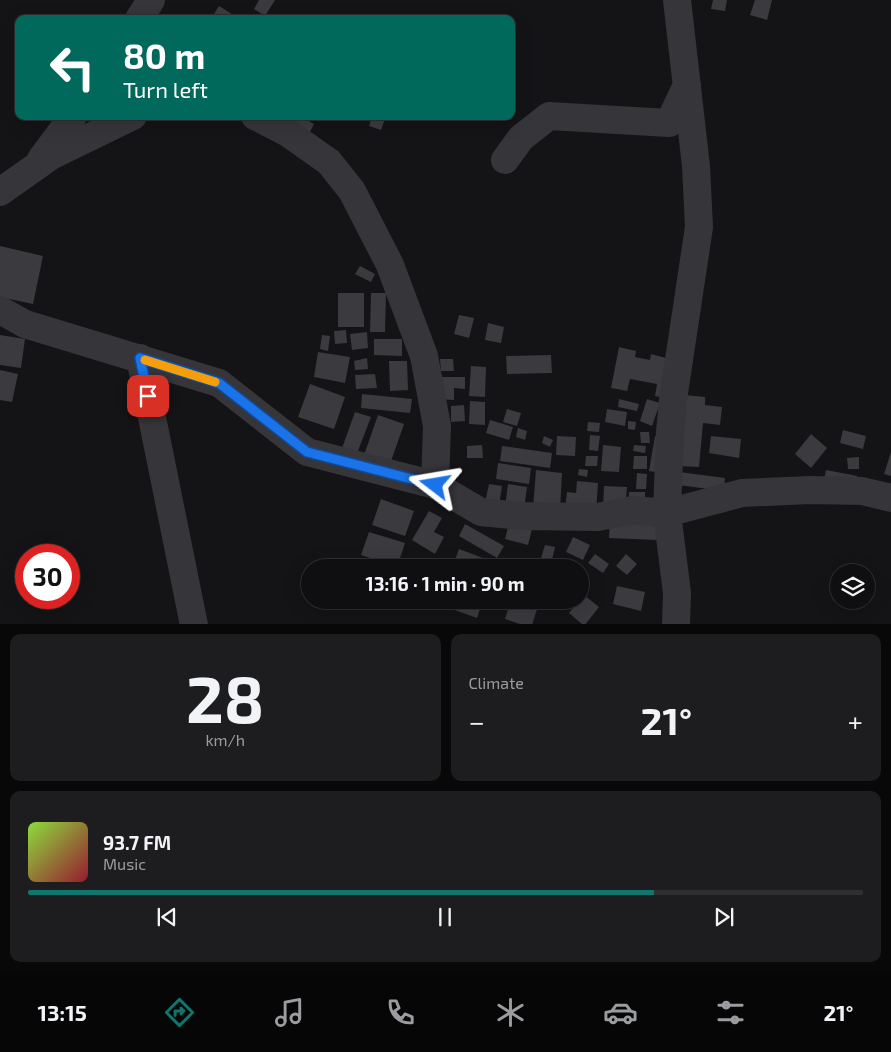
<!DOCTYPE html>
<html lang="en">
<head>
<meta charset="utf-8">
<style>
  :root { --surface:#0f0e10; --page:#1d1c1e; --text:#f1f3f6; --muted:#9b9c9f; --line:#2f2e30; --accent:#0f766e }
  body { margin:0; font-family:"Exo 2",sans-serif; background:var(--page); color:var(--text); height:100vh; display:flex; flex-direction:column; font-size:19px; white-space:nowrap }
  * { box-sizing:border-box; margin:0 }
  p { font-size:16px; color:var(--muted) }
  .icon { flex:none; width:28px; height:28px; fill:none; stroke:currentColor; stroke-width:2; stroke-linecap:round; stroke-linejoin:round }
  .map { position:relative; height:624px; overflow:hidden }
  .details { display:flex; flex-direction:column; gap:10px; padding:10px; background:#080809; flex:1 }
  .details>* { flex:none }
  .hud { position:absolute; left:15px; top:15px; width:500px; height:105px; border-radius:10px; box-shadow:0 5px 20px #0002,0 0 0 1px var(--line); background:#00695c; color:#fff; overflow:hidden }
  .controls { position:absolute; left:830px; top:564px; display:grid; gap:10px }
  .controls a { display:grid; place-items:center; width:45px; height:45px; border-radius:50%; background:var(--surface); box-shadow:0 5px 20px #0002,0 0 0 1px var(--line); font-size:25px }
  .speed { position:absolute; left:15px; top:544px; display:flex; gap:10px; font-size:25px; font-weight:700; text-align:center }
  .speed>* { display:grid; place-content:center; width:65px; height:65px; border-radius:50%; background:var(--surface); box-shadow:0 5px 20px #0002,0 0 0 1px var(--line); line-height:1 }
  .speed .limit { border:8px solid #d22; background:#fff; color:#111 }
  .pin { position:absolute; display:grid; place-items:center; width:42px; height:42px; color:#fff; margin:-21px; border-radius:10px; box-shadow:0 2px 8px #0006 }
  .me { position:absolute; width:55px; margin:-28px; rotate:284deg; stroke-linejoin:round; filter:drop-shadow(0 0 4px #0008) }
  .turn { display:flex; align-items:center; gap:18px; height:105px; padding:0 25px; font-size:22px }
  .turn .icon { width:65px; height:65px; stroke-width:2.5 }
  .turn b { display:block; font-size:35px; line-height:42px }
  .big { font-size:38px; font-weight:700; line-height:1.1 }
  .details .tile { flex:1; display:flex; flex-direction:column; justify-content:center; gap:8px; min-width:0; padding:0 18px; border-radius:10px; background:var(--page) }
  .details .dial { align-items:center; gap:0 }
  .dial b { font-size:65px; line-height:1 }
  .song { display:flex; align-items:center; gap:15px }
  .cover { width:60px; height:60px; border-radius:8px; background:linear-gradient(135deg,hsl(90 70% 55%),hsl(350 70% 35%)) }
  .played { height:5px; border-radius:2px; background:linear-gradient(90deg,var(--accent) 75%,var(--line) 75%) }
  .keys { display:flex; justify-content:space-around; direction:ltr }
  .heat { display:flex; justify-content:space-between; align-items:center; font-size:28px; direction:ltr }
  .details .tiles { flex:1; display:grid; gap:10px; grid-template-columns:1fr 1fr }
  .tile:last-child { grid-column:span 2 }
  .trip { position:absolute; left:301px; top:559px; width:288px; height:50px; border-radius:25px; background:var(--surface); box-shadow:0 5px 20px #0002,0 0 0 1px var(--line); font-weight:700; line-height:50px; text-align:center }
  .tab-bar { display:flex; height:80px; justify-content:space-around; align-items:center; background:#060606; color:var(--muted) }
  .tab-bar .icon { width:35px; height:35px }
  .tab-bar .current { color:var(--accent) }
  .tab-bar b { font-size:22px; color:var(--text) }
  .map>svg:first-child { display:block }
  .building { fill:#3b3a3f }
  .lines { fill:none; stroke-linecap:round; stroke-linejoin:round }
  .street { stroke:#35353a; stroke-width:28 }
  .route-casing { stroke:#114b97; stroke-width:12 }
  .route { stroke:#1a73e8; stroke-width:9 }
  .slow { stroke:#f59e0b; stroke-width:9 }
</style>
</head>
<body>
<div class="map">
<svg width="891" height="625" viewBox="0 0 891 625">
  <rect width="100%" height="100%" fill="#141315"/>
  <path class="building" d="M259 0H275L265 16 254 9Z
    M713 0H727L725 11 711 9Z
    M755 0H772L767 20 750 15Z
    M219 6 240 19H211Z
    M289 116H300L314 124 309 134 286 122Z
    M372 116H386L381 130 369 126Z
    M0 246 43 256 33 304 0 297Z
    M360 266 375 274 371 282 355 274Z
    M338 293H364V327H338Z
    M371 293H386L385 332H370Z
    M459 315 474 318 469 338 454 334Z
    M488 323 504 327 501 343 485 340Z
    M346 330 347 343 335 344 334 331Z
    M367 332 368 348 352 350 350 334Z
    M0 335 25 339 21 368 0 365Z
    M322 335 330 336 328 351 320 349Z
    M374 339H402V356L374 355Z
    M619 347 636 351 635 357 650 360 651 354 673 360 665 398 655 396 657 384 630 379 627 391 611 388Z
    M318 352 350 357 345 383 314 377Z
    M551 355 552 373 507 374 506 356Z
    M367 358 368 369 355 370 354 361Z
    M440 359H453L454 371H441Z
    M389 361H407L408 390 390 391Z
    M471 366 486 367 485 397 469 396Z
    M0 370 18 374 12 402 0 400Z
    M375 374 377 388 356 389 355 375Z
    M438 377H465V389L454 388V400L438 399Z
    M310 384 345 397 334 429 298 417Z
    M362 394 412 399 410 413 361 408Z
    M685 395 705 397V405L722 407 720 425 703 423 699 467 679 466Z
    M619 399 639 404 637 411 618 407Z
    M647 399 660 403 652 426 640 421Z
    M470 401 485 402V425L469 424Z
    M464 405 465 421 451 422V406Z
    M507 409 521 413 517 426 503 422Z
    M607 409 627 412 625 426 605 422Z
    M355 412 371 417 356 456 341 451Z
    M378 415 404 424 389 467 363 458Z
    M490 420 513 427 509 440 486 433Z
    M628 421 636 422 635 430 628 429Z
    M588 422 600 423 599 432 587 431Z
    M518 428 527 431 525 440 516 437Z
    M843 430 866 436 863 449 840 443Z
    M640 432H649L650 443H641Z
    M811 434 827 448 811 468 795 454Z
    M590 435 600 436 598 451 589 450Z
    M544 436 553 440 550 447 542 443Z
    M557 436 576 437 575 456 556 455Z
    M655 436 667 438 661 473 649 471Z
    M711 436 741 439 739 458 709 453Z
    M482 445 483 458H467V446Z
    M603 445 621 447 619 472 601 471Z
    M634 445 646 446 645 453 633 451Z
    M502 446 552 453 550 468 500 461Z
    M891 452V476L884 474Z
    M586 456H598L597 466H585Z
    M634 456H647V469H633Z
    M859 457V469H848L847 458Z
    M498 463 531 468 529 484 496 479Z
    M579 469 588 470 587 477 578 475Z
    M536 470 562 473 560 510 533 508Z
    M826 470 857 476 855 491 823 484Z
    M679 472 725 478 724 491 678 485Z
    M637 473 647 474 646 489H636Z
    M577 481 598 483 596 512 565 509 567 492 576 493Z
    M489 484 502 486 499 506 485 503Z
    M508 484 527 487 524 510 505 507Z
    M604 486 627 487 625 510 603 508Z
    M629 492H645V506L628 505Z
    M381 499 414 511 405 536 372 525Z
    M429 511 442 518 434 532 444 537 435 554 412 540Z
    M610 517 658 519 657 540 609 538Z
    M510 519 533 525 528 545 505 539Z
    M465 524 504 546 497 558 459 536Z
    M369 532 405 543 397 567 361 555Z
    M573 537 590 545 583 560 566 552Z
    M545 545 555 547 552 560 541 558Z
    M459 549 507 567V568H452Z
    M595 554 609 564 603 573 588 563Z
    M626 554 637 564 627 575 616 566Z
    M423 560 441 567V568H420Z
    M617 586 645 592 641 611 613 604Z
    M584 595 599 607 585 625H583L569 613Z
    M440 600H478L482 602 477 618 438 604Z
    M511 600H540L532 625H523L505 619Z"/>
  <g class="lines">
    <path class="street" d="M139 19 151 0
      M255 116 288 133 329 162 352 191 390 265 424 356 437 426 435 485
      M41 159 73 116
      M505 160 521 138 549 116 669 123 687 85
      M0 192 51 156 133 116
      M0 310 25 324 219 383 307 452 435 485 481 512 521 516 598 517 633 510 667 513 742 493 811 490 862 491 891 498
      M140 358 194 625
      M676 625 677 593 667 513 670 432 673 400 699 227 696 166 677 0"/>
  </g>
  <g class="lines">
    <g class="route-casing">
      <path id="route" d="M148 396 140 358 219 383 307 452 435 485"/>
    </g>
    <use href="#route" class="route"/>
    <path class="slow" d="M145 360 215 382"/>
  </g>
</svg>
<div class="controls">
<a><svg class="icon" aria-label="layers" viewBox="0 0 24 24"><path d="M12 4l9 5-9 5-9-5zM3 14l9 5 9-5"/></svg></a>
</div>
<div class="speed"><div class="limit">30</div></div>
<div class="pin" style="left:148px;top:396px;background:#d93025"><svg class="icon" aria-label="arrive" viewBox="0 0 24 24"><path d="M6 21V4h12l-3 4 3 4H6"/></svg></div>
<svg class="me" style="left:435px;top:485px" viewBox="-20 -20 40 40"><path d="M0-17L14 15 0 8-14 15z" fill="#1a73e8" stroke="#fff" stroke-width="4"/></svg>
<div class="trip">13:16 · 1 min · 90 m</div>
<div class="hud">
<div class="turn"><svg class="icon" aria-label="left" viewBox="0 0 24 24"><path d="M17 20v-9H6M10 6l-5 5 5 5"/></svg><div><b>80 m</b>Turn left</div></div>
</div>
</div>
<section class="details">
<div class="tiles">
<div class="tile dial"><b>28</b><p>km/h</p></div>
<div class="tile"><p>Climate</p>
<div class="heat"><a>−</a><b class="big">21°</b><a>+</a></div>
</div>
<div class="tile">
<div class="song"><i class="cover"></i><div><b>93.7 FM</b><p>Music</p></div></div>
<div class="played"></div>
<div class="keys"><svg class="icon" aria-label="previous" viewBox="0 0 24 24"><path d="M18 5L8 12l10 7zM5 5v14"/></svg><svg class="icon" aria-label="pause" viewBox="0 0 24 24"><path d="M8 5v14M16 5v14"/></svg><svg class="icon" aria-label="next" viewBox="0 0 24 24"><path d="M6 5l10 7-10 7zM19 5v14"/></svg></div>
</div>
</div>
</section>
<nav class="tab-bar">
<b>13:15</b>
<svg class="icon current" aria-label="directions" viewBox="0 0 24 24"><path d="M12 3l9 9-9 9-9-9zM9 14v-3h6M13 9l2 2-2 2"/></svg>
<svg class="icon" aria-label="music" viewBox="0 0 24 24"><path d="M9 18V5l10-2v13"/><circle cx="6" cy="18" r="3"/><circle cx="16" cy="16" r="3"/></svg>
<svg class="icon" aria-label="phone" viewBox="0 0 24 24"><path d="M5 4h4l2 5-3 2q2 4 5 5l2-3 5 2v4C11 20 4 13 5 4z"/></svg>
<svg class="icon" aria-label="climate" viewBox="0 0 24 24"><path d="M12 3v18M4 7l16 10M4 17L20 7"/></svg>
<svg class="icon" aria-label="car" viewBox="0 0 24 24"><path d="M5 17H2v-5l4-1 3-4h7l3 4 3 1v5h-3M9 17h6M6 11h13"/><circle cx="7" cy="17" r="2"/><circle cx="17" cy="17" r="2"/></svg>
<svg class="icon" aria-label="filters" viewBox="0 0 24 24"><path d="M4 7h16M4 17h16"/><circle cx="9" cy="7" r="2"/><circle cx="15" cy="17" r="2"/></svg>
<b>21°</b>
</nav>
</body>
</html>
